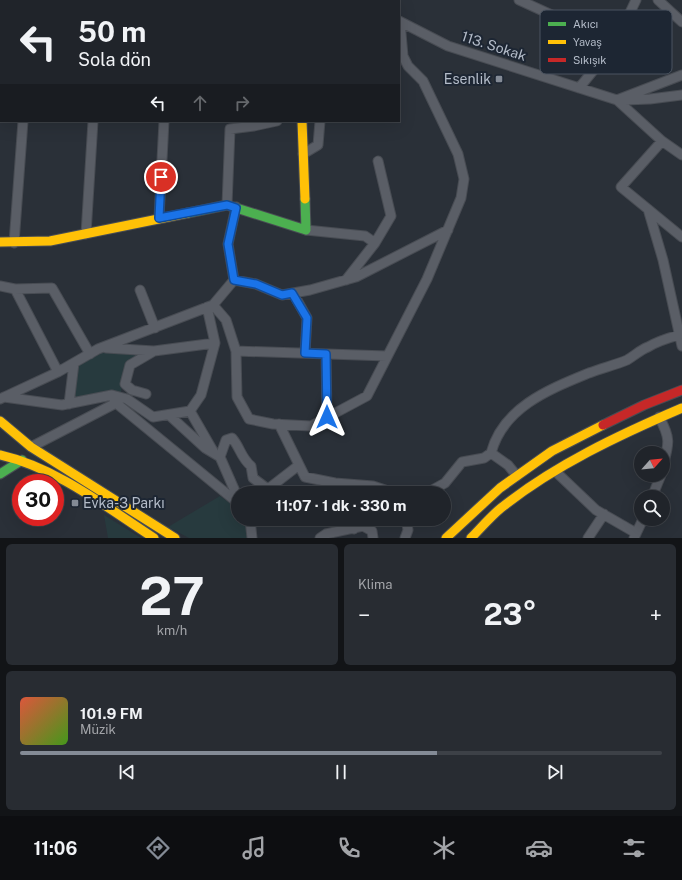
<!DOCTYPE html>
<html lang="tr">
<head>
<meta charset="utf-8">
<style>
  :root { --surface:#20242a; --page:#282c32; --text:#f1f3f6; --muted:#a2a4a8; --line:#3d4147; --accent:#848b96 }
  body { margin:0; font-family:"Public Sans",sans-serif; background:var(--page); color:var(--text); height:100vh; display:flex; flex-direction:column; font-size:15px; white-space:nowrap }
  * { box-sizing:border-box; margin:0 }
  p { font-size:13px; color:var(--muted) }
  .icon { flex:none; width:22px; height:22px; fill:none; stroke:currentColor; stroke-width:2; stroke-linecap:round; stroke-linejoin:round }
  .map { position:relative; height:538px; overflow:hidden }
  .sheet { display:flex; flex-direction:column; gap:6px; padding:6px; background:#121417; flex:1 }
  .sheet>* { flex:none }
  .top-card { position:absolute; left:0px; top:0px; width:400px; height:122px; box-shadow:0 4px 16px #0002,0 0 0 1px var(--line); background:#20242a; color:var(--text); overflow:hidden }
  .needle { width:26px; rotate:63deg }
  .fabs { position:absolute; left:634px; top:446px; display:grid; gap:8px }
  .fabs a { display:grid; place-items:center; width:36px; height:36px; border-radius:50%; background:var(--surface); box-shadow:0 4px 16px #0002,0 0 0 1px var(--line); font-size:20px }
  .speed { position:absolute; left:12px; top:474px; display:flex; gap:8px; font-size:20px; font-weight:700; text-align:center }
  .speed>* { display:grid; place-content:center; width:52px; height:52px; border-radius:50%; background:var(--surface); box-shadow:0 4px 16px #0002,0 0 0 1px var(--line); line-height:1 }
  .speed .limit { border:6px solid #d22; background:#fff; color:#111 }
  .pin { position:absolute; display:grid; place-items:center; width:34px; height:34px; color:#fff; margin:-17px; border:2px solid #fff; border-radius:50%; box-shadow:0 1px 4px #0007 }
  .me { position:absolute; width:44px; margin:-22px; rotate:0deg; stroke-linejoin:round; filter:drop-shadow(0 0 3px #0008) }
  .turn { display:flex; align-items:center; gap:14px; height:84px; padding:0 12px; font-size:18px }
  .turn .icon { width:52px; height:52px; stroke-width:2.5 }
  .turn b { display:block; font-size:28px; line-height:34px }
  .lanes { display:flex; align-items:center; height:38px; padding:0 12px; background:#0003; justify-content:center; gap:20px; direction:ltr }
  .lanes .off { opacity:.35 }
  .big { font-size:30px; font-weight:700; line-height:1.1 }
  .sheet .widget { flex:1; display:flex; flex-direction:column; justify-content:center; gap:6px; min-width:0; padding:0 14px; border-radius:6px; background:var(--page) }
  .sheet .dial { align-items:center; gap:0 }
  .dial b { font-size:52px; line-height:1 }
  .song { display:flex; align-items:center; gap:12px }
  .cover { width:48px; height:48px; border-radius:6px; background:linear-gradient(135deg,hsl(10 70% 55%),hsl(100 70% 35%)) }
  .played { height:4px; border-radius:2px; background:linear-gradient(90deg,var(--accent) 65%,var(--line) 65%) }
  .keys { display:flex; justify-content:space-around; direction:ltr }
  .heat { display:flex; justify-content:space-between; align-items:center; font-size:22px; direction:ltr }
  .sheet .tiles { flex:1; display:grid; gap:6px; grid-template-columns:1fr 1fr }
  .widget:last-child { grid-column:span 2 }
  .trip { position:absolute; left:231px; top:486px; width:220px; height:40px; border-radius:20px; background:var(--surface); box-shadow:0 4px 16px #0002,0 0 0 1px var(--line); font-weight:700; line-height:40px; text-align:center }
  .tabs { display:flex; height:64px; justify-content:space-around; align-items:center; background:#0d0e11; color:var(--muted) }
  .tabs .icon { width:28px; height:28px }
  .tabs .current { color:var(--accent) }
  .tabs b { font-size:18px; color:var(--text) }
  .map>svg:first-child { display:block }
  .green { fill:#273a3e }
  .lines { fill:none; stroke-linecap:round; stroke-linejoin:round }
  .street-casing { stroke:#484c53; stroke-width:11 }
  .fast-casing { stroke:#484c53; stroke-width:11 }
  .slow-casing { stroke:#484c53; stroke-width:11 }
  .jam-casing { stroke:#484c53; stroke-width:11 }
  .street { stroke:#5a5e66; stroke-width:9 }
  .fast { stroke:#4caf50; stroke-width:9 }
  .slow { stroke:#ffc107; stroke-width:9 }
  .jam { stroke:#c62828; stroke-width:9 }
  .route-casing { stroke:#114b97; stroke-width:10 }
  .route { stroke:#1a73e8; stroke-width:7 }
  .poi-dot { fill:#848b96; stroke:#1d2633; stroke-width:1.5 }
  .labels { text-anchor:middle; stroke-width:4; stroke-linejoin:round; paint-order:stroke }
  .street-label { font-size:14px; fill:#b4bcc9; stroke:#1d2633 }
  .poi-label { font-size:14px; fill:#b4bcc9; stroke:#1d2633; text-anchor:end }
  .key { fill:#1d2633; stroke:#4a5360; stroke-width:1 }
  .key-label { font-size:11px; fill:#b4bcc9 }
</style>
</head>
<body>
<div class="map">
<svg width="682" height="538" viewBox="0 0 682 538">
  <rect width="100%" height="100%" fill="#2a3038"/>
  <path class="green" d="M104 351 142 353 123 369 121 393H104L73 399 79 365Z
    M220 496 238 509V519H244L246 522 247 538H189L168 527Z
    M104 515 141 538H108Z"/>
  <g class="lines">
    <g class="street-casing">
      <path id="street" d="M368 0 369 1
        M519 0 615 44
        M658 0 682 22
        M399 21 448 46 617 100 662 141 682 155
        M579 88 615 44 636 0
        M617 100 682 75
        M625 100 650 99 682 95
        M662 141 621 187 682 237
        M303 154 318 145 320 121
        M227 205 230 129 254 126 277 121
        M648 209 663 260 682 346
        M159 218 164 121
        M306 230 365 236 375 243
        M86 234 93 121
        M14 243 23 121
        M234 280 228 244 236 207
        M346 280 375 243 391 216 378 161
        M0 286 15 289 58 372
        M15 289 52 288 90 354
        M140 290 155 328
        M293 293 307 318 305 353
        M213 305 226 320 236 351 237 397 249 419 273 424 311 426 367 396 427 279 461 198 464 179 458 154 423 81 408 66 403 56 400 22
        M106 348 154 351 215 343
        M236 351 387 356
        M326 354 327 417
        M146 394 132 390 125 384 130 365 154 351
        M112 395 127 399 153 417 190 411 201 395 215 343 207 307
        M4 397 62 405 112 395 114 399
        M0 399 58 372 98 349 213 305 234 280 256 284 282 295 310 290 356 277 448 230
        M69 404 74 363
        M190 411 213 451
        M169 415 205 448 220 457 238 498
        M659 417C671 438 669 444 663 466
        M279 424 305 477 335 483 373 486 391 492
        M31 447 116 403 238 503
        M491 453C503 407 550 389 589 373 602 368 615 365 627 360 634 356 640 350 648 347 658 341 668 338 679 335
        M220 457 226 440 232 438C240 447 241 458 251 466L253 478 273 493
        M555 471 596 510 636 533
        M268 489 299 465
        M427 493 445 483 462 462 484 458 491 453 508 465 517 476
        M652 497 661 475
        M250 519 252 538
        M345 519 348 524 354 529
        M320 538 326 534 363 526 372 531 373 538
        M405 538 408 530 406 519
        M588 538 604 514
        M634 538 643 519"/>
    </g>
    <g class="fast-casing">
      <path id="fast" d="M188 213 227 205 306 230 305 199
        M0 474 22 460"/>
    </g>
    <g class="slow-casing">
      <path id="slow" d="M302 121 305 199
        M0 242 50 241 188 213
        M0 421 31 447 175 538
        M0 455C57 468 106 507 154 538
        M446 538 500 488 552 451 603 425
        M471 538C481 528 490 517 501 508 555 465 619 435 682 408"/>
    </g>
    <g class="jam-casing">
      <path id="jam" d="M0 41H1
        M603 425 644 405 682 390"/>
    </g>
    <use href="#street" class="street"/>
    <use href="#fast" class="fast"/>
    <use href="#slow" class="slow"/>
    <use href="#jam" class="jam"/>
  </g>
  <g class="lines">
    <g class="route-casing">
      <path id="route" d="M161 177 159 218 227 205 236 208 228 244 234 280 256 284 282 295 292 293 307 318 305 353 326 354 327 417"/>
    </g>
    <use href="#route" class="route"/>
  </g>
  <g class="poi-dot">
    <rect x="495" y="75" width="8" height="8" rx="2"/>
    <rect x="71" y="499" width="8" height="8" rx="2"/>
  </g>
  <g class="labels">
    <g class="street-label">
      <text transform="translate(494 46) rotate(18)" y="5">113. Sokak</text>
    </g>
    <g class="poi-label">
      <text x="491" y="84">Esenlik</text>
      <text x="83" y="508" text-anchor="start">Evka-3 Parkı</text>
    </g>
  </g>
  <rect x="540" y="10" width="132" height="64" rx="6" class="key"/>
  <rect x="548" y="22" width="18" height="4" fill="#4caf50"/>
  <rect x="548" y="40" width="18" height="4" fill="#ffc107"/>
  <rect x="548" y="58" width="18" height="4" fill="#c62828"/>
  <g class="key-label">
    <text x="573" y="28">Akıcı</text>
    <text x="573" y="46">Yavaş</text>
    <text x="573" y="64">Sıkışık</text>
  </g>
</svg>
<div class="fabs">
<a><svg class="needle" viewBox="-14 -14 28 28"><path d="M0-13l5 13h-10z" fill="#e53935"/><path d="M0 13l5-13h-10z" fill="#a2a4a8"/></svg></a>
<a><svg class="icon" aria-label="search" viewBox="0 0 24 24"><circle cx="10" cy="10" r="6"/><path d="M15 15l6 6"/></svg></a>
</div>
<div class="speed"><div class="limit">30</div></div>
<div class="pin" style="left:161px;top:177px;background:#d93025"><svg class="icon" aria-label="arrive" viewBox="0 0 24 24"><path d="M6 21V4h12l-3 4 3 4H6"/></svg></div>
<svg class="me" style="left:327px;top:417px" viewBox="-20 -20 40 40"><path d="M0-17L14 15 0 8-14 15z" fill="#1a73e8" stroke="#fff" stroke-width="4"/></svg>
<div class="trip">11:07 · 1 dk · 330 m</div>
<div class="top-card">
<div class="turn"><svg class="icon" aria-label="left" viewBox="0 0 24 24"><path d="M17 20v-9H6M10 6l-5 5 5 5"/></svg><div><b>50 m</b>Sola dön</div></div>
<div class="lanes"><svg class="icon" aria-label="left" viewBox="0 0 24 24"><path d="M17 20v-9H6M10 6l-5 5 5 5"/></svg><svg class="icon off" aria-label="ahead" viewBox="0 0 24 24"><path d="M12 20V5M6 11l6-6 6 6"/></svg><svg class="icon off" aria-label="right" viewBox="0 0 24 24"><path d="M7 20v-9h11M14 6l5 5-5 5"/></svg></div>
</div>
</div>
<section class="sheet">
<div class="tiles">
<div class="widget dial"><b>27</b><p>km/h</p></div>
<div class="widget"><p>Klima</p>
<div class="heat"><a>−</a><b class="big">23°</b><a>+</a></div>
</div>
<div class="widget">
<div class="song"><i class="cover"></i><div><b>101.9 FM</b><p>Müzik</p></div></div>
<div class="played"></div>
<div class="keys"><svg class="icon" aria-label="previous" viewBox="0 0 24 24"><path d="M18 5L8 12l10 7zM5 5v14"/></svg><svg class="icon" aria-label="pause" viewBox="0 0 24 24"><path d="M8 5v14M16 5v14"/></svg><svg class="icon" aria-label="next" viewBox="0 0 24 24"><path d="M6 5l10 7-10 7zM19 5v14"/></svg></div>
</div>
</div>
</section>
<nav class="tabs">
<b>11:06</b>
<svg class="icon current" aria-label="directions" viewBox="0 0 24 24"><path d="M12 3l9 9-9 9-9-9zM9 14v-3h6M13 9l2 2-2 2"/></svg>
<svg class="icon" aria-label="music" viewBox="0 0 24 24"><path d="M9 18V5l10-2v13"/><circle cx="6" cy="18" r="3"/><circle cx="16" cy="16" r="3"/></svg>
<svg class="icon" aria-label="phone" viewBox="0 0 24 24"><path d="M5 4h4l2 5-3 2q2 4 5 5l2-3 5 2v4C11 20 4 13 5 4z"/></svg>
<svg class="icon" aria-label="climate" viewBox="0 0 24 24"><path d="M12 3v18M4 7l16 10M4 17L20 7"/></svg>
<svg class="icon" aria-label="car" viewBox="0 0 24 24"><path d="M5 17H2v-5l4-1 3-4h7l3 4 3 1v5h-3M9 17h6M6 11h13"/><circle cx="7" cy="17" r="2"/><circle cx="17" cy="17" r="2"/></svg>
<svg class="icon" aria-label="filters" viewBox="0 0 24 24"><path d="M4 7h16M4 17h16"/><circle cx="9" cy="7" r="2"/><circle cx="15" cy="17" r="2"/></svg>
</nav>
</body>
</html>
